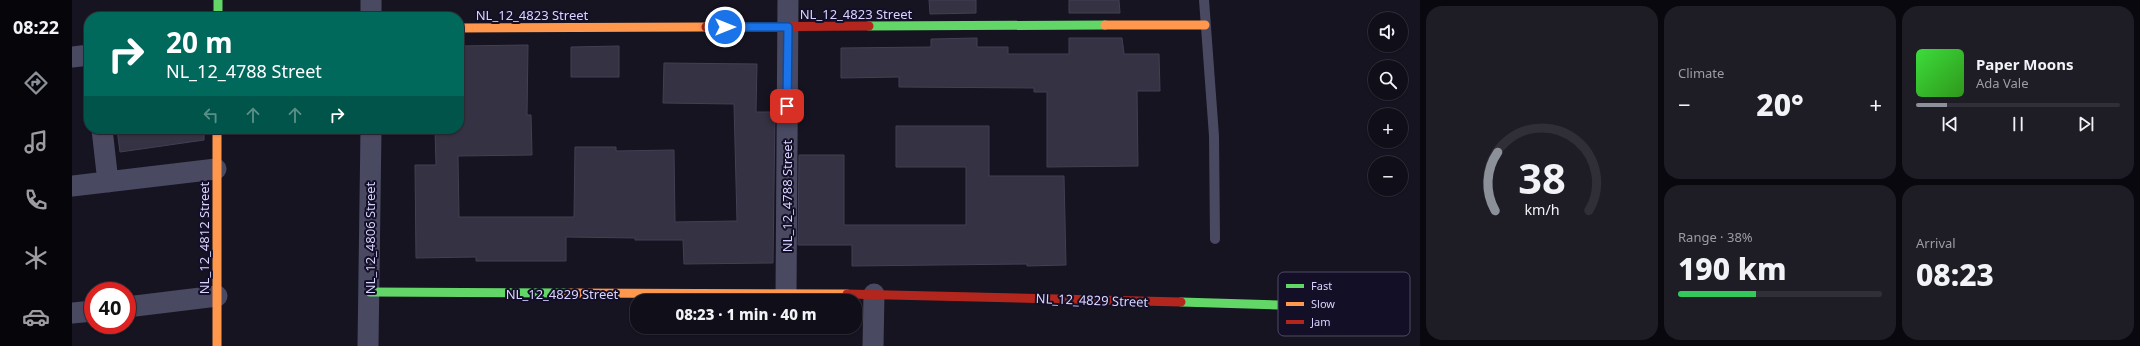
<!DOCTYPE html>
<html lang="en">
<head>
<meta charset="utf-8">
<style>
  :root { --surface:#100f19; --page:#1e1d26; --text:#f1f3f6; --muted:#9c9ca2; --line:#302f38; --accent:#8c9099 }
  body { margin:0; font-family:"Noto Sans",sans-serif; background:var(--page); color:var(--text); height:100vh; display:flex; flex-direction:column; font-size:15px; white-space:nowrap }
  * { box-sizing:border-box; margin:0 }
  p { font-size:13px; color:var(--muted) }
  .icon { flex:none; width:22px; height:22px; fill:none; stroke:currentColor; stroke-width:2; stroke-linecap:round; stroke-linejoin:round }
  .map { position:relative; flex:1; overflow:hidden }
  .drawer { display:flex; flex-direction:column; gap:6px; padding:6px; background:#09080e; width:720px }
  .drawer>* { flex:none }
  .top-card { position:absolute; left:12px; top:12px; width:380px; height:122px; border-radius:16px; box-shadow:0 1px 3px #0004,0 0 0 1px var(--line); background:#00695c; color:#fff; overflow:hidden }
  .tools { position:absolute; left:1296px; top:12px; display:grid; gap:8px }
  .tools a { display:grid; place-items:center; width:40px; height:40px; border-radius:50%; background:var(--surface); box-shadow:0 1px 3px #0004,0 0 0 1px var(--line); font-size:20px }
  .speed { position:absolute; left:12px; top:282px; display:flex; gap:8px; font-size:20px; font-weight:700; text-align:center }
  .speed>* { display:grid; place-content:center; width:52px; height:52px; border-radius:50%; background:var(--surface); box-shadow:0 1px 3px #0004,0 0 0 1px var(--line); line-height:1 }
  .speed .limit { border:6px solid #d22; background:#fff; color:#111 }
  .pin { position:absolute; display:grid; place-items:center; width:34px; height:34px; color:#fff; margin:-17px; border-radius:8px; box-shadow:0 2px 6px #0006 }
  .me { position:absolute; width:44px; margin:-22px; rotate:90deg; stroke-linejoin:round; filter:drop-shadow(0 0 3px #0008) }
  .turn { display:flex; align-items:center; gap:14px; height:84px; padding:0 16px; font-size:18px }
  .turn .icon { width:52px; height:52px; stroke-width:2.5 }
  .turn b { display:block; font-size:28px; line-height:34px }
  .lanes { display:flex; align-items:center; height:38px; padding:0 16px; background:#0003; justify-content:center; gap:20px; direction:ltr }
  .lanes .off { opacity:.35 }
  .big { font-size:30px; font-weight:800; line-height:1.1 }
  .drawer .card { flex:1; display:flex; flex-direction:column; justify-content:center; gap:6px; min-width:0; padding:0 14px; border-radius:16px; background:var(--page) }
  .drawer .dial { align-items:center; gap:0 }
  .dial svg { height:104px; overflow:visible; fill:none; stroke:var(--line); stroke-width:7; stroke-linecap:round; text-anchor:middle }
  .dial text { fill:var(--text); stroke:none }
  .song { display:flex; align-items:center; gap:12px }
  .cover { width:48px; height:48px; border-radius:6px; background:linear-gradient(135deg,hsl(120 70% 55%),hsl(110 70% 35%)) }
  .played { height:4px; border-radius:2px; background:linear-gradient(90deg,var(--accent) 15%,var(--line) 15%) }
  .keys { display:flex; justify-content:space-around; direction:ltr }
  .heat { display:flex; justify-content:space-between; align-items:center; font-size:22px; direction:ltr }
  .charge { height:6px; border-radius:3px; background:linear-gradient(90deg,#34c759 38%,var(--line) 0) }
  .drawer .tiles { flex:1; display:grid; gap:6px; grid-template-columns:repeat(3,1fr) }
  .card:first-child { grid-row:span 2 }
  .trip { position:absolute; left:558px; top:294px; width:232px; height:40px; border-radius:16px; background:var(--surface); box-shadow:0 1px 3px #0004,0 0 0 1px var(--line); font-weight:800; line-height:40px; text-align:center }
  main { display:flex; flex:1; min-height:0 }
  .menu { display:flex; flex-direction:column; width:72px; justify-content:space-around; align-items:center; background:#06060a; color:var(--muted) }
  .menu .icon { width:28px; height:28px }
  .menu .active { color:var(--accent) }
  .menu b { font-size:18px; color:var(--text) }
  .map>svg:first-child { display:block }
  .building { fill:#343243; stroke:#433f54 }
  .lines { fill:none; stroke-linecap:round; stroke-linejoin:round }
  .lane { stroke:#4a4962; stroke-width:10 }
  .street { stroke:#4a4962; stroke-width:21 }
  .fast { stroke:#63d668; stroke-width:9 }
  .slow { stroke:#ff974d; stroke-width:9 }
  .jam { stroke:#b3261e; stroke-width:9 }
  .route-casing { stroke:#114b97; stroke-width:10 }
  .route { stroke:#1a73e8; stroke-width:7 }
  .labels { text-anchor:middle; stroke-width:4; stroke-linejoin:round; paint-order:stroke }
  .street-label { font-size:13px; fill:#d9d4ff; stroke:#130f26 }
  .key { fill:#130f26; stroke:#4e4a67; stroke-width:1 }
  .key-label { font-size:11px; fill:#d9d4ff }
</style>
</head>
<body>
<main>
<nav class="menu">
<b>08:22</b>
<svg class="icon active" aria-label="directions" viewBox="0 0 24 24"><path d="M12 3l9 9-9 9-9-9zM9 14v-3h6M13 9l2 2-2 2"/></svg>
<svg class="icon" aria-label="music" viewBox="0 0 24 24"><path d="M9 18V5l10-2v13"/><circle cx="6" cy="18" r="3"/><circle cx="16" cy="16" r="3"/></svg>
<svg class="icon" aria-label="phone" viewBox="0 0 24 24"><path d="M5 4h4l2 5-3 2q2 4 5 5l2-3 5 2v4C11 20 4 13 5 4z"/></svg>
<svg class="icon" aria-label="climate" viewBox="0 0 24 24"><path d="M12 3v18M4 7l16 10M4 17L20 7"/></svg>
<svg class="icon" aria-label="car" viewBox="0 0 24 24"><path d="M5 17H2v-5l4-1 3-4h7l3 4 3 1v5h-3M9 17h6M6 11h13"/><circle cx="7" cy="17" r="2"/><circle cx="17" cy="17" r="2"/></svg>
</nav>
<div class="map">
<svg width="1348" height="346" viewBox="0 0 1348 346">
  <rect width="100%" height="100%" fill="#161421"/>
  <path class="building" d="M857 0H904V13L858 14Z
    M997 0H1047L1048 13H997Z
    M905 38V47H936V54H997V38H1050L1052 54H1087L1088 91H1065L1066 166 975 167V92H962V88L827 87V77L769 78V48L859 47V39Z
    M456 45 455 115H459L460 155 386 156 387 217H502L503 147H544V151L602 150 603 222 665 221 662 104 591 103 592 63 685 64 684 112H703L701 263 612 264 611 240H563V238L494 237V261H404V257L344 258 343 165H364L363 129H387V46Z
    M547 46V77H499V47Z
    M824 126H917V176H992L994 265 955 266V264L780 266V245H726L727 155H772V225H894V167H824Z
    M45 129H132V140L48 152Z"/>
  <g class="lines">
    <path class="lane" d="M1132 0 1142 136 1143 239"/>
    <path class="street" d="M299 0V17
      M0 57 17 55
      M30 129 36 182
      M0 186 144 169
      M714 295 716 0
      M55 307 145 296
      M0 313 21 311
      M296 346 299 129
      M801 346 802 294"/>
    <path class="fast" d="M146 0V17
      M797 26 1033 25
      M298 292 495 293
      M1109 302 1238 306"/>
    <path class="slow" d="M1033 25H1133
      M387 28 634 27
      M145 129V346
      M495 293 775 294"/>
    <path class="jam" d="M634 27 797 26
      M775 294 1109 302"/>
  </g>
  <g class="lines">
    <g class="route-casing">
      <path id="route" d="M653 27H716L715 106"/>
    </g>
    <use href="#route" class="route"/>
  </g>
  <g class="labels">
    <g class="street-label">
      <text x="784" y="19">NL_12_4823 Street</text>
      <text x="460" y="20">NL_12_4823 Street</text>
      <text transform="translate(715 196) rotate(-90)" y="5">NL_12_4788 Street</text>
      <text transform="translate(132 238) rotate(-90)" y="5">NL_12_4812 Street</text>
      <text transform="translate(298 238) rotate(-90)" y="5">NL_12_4806 Street</text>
      <text x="490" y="299">NL_12_4829 Street</text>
      <text transform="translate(1020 300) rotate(2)" y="5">NL_12_4829 Street</text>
    </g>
  </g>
  <rect x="1206" y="272" width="132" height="64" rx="6" class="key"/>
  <rect x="1214" y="284" width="18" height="4" fill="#63d668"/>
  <rect x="1214" y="302" width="18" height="4" fill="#ff974d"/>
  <rect x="1214" y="320" width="18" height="4" fill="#b3261e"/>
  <g class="key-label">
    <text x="1239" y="290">Fast</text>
    <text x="1239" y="308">Slow</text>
    <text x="1239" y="326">Jam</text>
  </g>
</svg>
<div class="tools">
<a><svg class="icon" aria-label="sound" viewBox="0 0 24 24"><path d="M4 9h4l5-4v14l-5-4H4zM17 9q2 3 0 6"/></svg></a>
<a><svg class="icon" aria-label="search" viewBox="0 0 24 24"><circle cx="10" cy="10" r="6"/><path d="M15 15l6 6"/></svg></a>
<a>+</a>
<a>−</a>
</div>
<div class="speed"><div class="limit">40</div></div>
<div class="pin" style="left:715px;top:106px;background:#d93025"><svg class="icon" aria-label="arrive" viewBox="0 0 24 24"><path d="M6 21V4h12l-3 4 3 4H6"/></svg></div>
<svg class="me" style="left:653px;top:27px" viewBox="-20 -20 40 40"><circle r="17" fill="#1a73e8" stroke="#fff" stroke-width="3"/><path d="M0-11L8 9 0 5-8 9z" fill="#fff"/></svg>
<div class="trip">08:23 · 1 min · 40 m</div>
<div class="top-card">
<div class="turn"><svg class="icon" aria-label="right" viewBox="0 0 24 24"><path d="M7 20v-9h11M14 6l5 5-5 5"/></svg><div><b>20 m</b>NL_12_4788 Street</div></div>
<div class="lanes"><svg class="icon off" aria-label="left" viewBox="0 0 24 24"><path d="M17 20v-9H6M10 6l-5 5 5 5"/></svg><svg class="icon off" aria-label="ahead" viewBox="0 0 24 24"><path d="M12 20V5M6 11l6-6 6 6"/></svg><svg class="icon off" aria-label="ahead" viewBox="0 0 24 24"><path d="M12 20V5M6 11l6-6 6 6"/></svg><svg class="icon" aria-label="right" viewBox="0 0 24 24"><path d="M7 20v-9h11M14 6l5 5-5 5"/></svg></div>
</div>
</div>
<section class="drawer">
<div class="tiles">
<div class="card dial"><svg viewBox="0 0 100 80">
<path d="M14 69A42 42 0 1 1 86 69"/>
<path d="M14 69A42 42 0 0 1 16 24" stroke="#8c9099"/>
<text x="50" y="56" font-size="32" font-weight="700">38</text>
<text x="50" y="72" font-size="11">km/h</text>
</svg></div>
<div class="card"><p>Climate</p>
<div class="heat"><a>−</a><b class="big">20°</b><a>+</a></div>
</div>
<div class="card">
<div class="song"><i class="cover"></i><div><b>Paper Moons</b><p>Ada Vale</p></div></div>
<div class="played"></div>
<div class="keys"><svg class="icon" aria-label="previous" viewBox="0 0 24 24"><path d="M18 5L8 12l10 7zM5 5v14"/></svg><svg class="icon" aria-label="pause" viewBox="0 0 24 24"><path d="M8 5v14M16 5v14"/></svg><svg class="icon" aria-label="next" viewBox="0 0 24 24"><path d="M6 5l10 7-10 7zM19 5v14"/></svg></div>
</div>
<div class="card"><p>Range · 38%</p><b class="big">190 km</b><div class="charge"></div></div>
<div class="card"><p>Arrival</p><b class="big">08:23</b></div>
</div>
</section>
</main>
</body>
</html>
